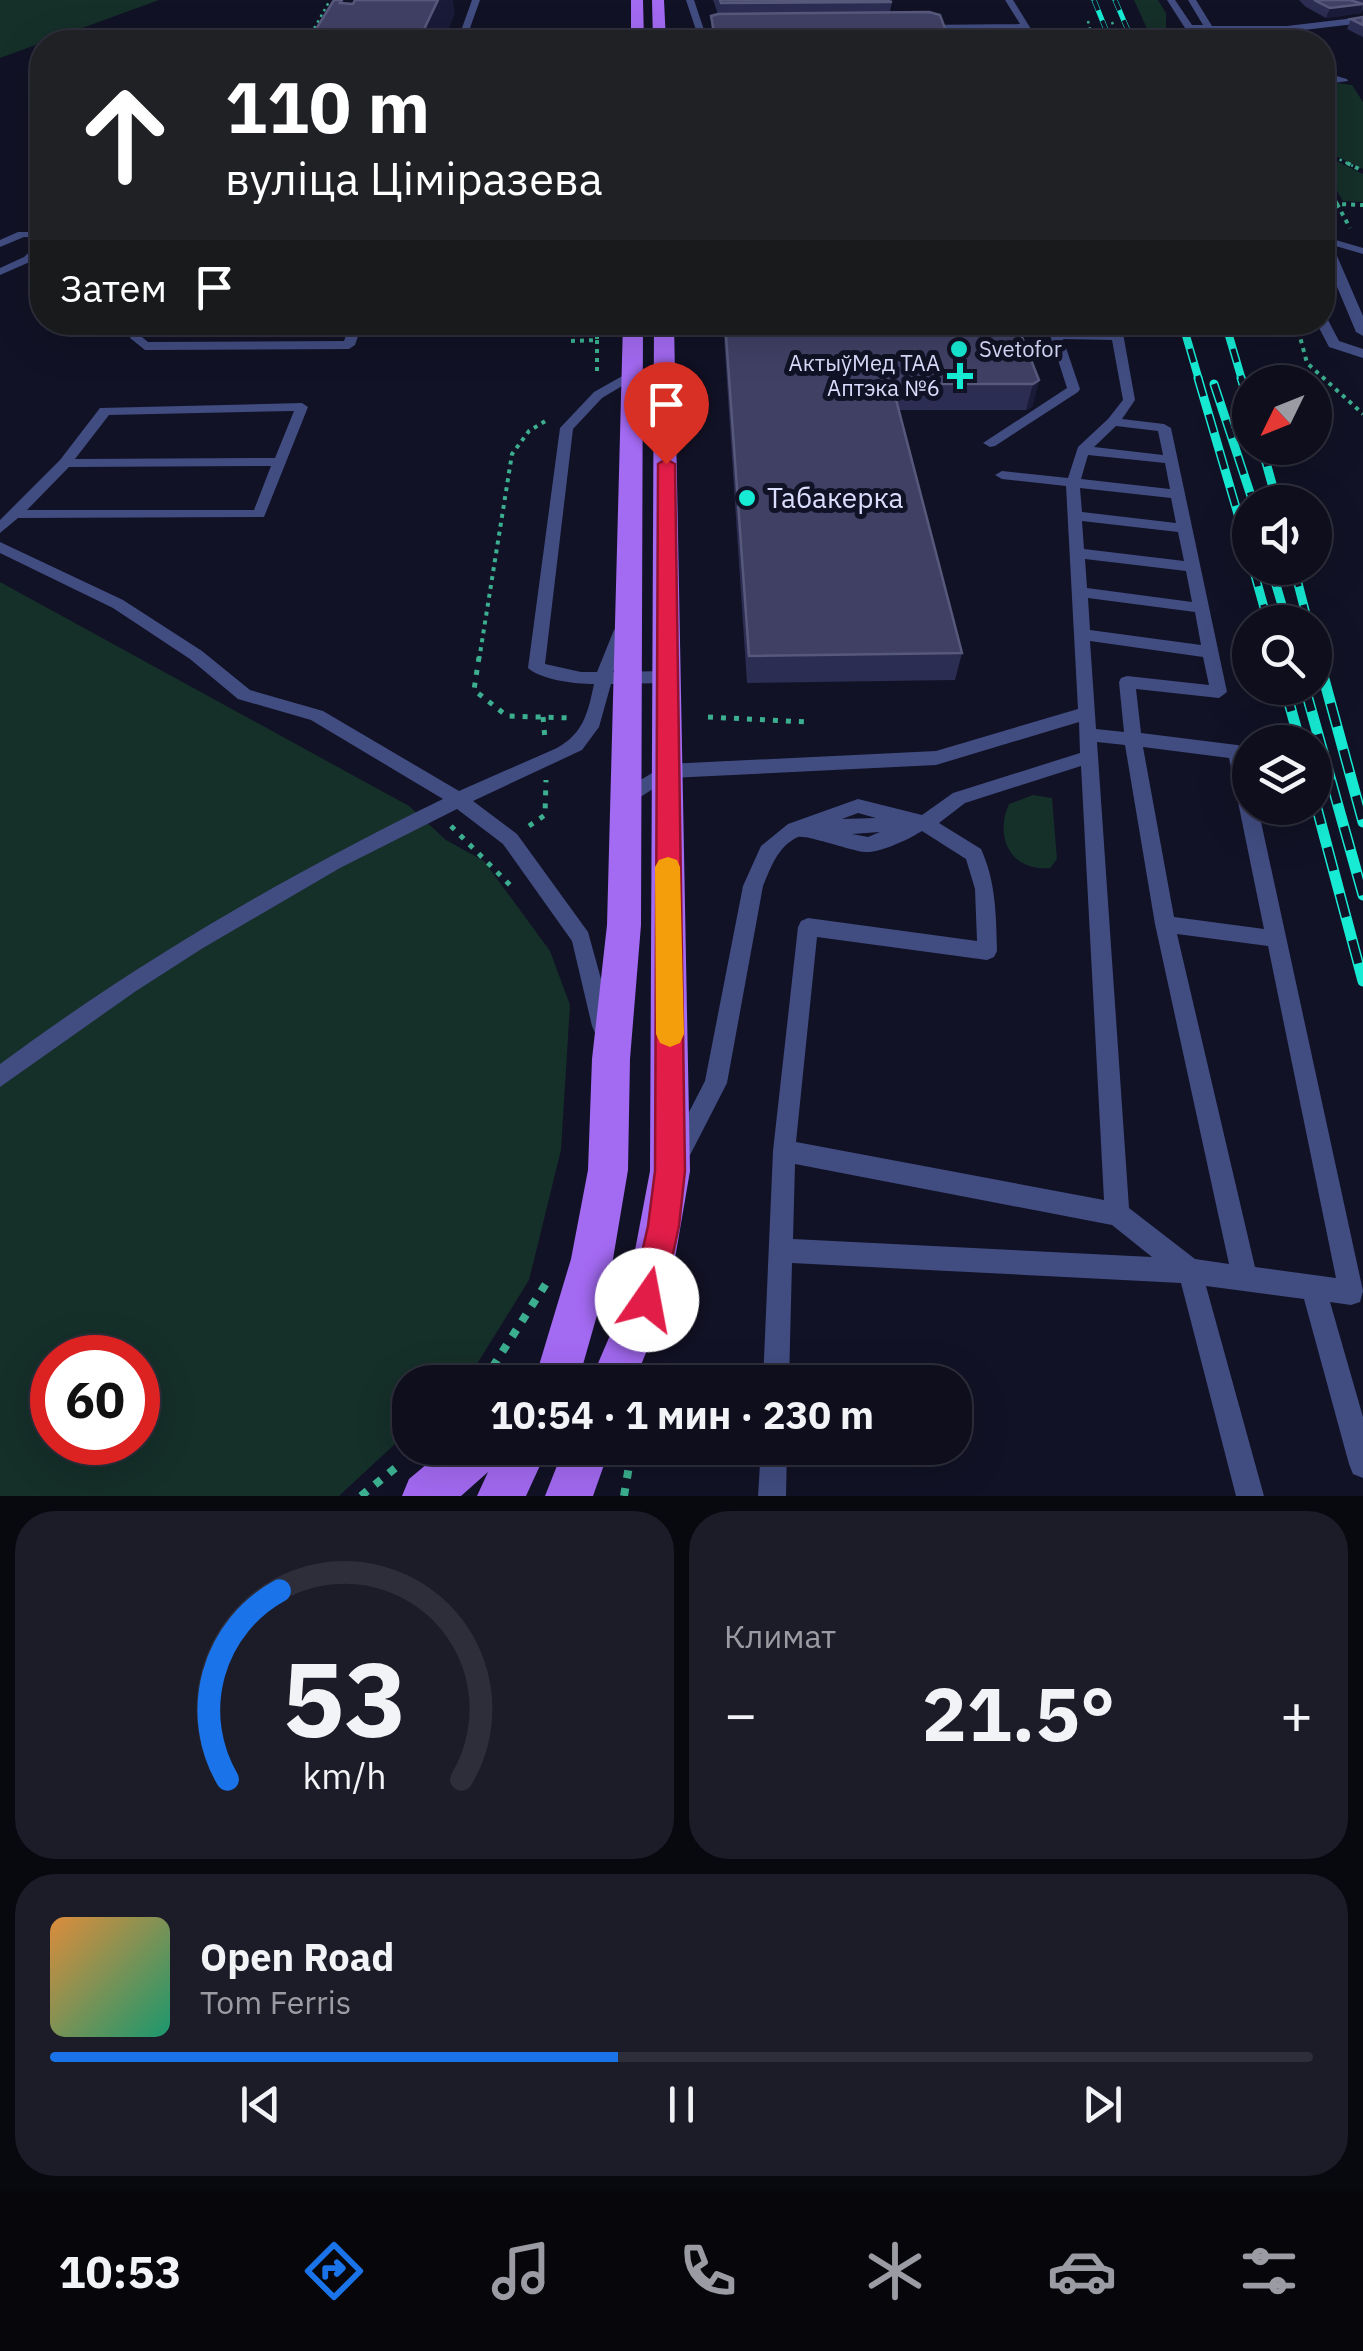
<!DOCTYPE html>
<html lang="ru">
<head>
<meta charset="utf-8">
<style>
  :root { --surface:#0e0e1c; --page:#1c1c29; --text:#f1f3f6; --muted:#9b9ca3; --line:#2e2e3b; --accent:#1a73e8 }
  body { margin:0; font-family:"IBM Plex Sans",sans-serif; background:var(--page); color:var(--text); height:100vh; display:flex; flex-direction:column; font-size:38px; white-space:nowrap }
  * { box-sizing:border-box; margin:0 }
  p { font-size:32px; color:var(--muted) }
  .icon { flex:none; width:55px; height:55px; fill:none; stroke:currentColor; stroke-width:2; stroke-linecap:round; stroke-linejoin:round }
  .map { position:relative; height:1496px; overflow:hidden }
  .panel { display:flex; flex-direction:column; gap:15px; padding:15px; background:#08080f; flex:1 }
  .panel>* { flex:none }
  .guide { position:absolute; left:30px; top:30px; width:1305px; height:305px; border-radius:40px; box-shadow:0 10px 40px #0002,0 0 0 2px var(--line); background:#202124; color:#fff; overflow:hidden }
  .needle { width:65px; rotate:227deg }
  .buttons { position:absolute; left:1232px; top:365px; display:grid; gap:20px }
  .buttons a { display:grid; place-items:center; width:100px; height:100px; border-radius:50%; background:var(--surface); box-shadow:0 10px 40px #0002,0 0 0 2px var(--line); font-size:50px }
  .speed { position:absolute; left:30px; top:1335px; display:flex; gap:20px; font-size:50px; font-weight:700; text-align:center }
  .speed>* { display:grid; place-content:center; width:130px; height:130px; border-radius:50%; background:var(--surface); box-shadow:0 10px 40px #0002,0 0 0 2px var(--line); line-height:1 }
  .speed .limit { border:15px solid #d22; background:#fff; color:#111 }
  .pin { position:absolute; display:grid; place-items:center; width:85px; height:85px; color:#fff; margin:-102px -42px; border-radius:50% 50% 50% 0; rotate:-45deg; box-shadow:0 0 10px #0007 }
  .pin .icon { rotate:45deg }
  .me { position:absolute; width:110px; margin:-55px; rotate:12deg; stroke-linejoin:round; filter:drop-shadow(0 0 8px #0008) }
  .turn { display:flex; align-items:center; gap:35px; height:210px; padding:0 30px; font-size:45px }
  .turn .icon { width:130px; height:130px; stroke-width:2.5 }
  .turn b { display:block; font-size:70px; line-height:85px }
  .then { display:flex; align-items:center; height:95px; padding:0 30px; background:#0003; gap:20px; font-size:38px }
  .big { font-size:75px; font-weight:700; line-height:1.1 }
  .panel .widget { flex:1; display:flex; flex-direction:column; justify-content:center; gap:15px; min-width:0; padding:0 35px; border-radius:40px; background:var(--page) }
  .panel .dial { align-items:center; gap:0 }
  .dial svg { height:260px; overflow:visible; fill:none; stroke:var(--line); stroke-width:7; stroke-linecap:round; text-anchor:middle }
  .dial text { fill:var(--text); stroke:none }
  .song { display:flex; align-items:center; gap:30px }
  .cover { width:120px; height:120px; border-radius:15px; background:linear-gradient(135deg,hsl(30 70% 55%),hsl(160 70% 35%)) }
  .played { height:10px; border-radius:5px; background:linear-gradient(90deg,var(--accent) 45%,var(--line) 45%) }
  .keys { display:flex; justify-content:space-around; direction:ltr }
  .heat { display:flex; justify-content:space-between; align-items:center; font-size:55px; direction:ltr }
  .panel .tiles { flex:1; display:grid; gap:15px; grid-template-columns:1fr 1fr }
  .widget:last-child { grid-column:span 2 }
  .trip { position:absolute; left:392px; top:1365px; width:580px; height:100px; border-radius:40px; background:var(--surface); box-shadow:0 10px 40px #0002,0 0 0 2px var(--line); font-weight:700; line-height:100px; text-align:center }
  .tabs { display:flex; height:160px; justify-content:space-around; align-items:center; background:#06060b; color:var(--muted) }
  .tabs .icon { width:70px; height:70px }
  .tabs .on { color:var(--accent) }
  .tabs b { font-size:45px; color:var(--text) }
  .map>svg:first-child { display:block }
  .green { fill:#152f29; fill-rule:evenodd }
  .lines { fill:none; stroke-linecap:round; stroke-linejoin:round }
  .path-far3 { stroke:#3baf8f; stroke-width:2.5; stroke-dasharray:2.5 4; stroke-linecap:butt }
  .path-far2 { stroke:#3baf8f; stroke-width:4; stroke-dasharray:4 5; stroke-linecap:butt }
  .path-far1 { stroke:#3baf8f; stroke-width:5; stroke-dasharray:5 8; stroke-linecap:butt }
  .path { stroke:#3baf8f; stroke-width:8; stroke-dasharray:8 10; stroke-linecap:butt }
  .lane { fill:#414c81; fill-rule:evenodd }
  .street { fill:#414c81; fill-rule:evenodd }
  .primary { fill:#a36af2; fill-rule:evenodd }
  .rail-far3-casing { stroke:#17ebd4; stroke-width:5 }
  .rail-far2-casing { stroke:#17ebd4; stroke-width:8 }
  .rail-far1-casing { stroke:#17ebd4; stroke-width:9 }
  .rail-casing { stroke:#17ebd4; stroke-width:11 }
  .rail-far3 { stroke:#121226; stroke-width:4; stroke-dasharray:11; stroke-linecap:butt }
  .rail-far2 { stroke:#121226; stroke-width:5; stroke-dasharray:14; stroke-linecap:butt }
  .rail-far1 { stroke:#121226; stroke-width:6; stroke-dasharray:19; stroke-linecap:butt }
  .rail { stroke:#121226; stroke-width:8; stroke-dasharray:24; stroke-linecap:butt }
  .wall { fill:#2c2d52 }
  .shaded-wall { fill:#1a1a39 }
  .building { fill:#3f4064; stroke:#57597c; stroke-width:2.5 }
  .route { fill:#e11d48; stroke:#92132f; stroke-width:2.5 }
  .slow { fill:#f59e0b }
  .poi-dot { fill:#17ebd4; stroke:#121226; stroke-width:4 }
  .labels { text-anchor:middle; stroke-width:10; stroke-linejoin:round; paint-order:stroke }
  .far-poi-label { font-size:22px; fill:#daddfc; stroke:#121226; text-anchor:start }
  .poi-label { font-size:28px; fill:#daddfc; stroke:#121226; text-anchor:start }
</style>
</head>
<body>
<div class="map">
<svg width="1363" height="1496" viewBox="0 0 1363 1496">
  <rect width="100%" height="100%" fill="#121226"/>
  <path class="green" d="M0 0H159L0 58Z
    M1134 0H1158L1166 13V42H1153Z
    M1323 81 1352 85 1363 102V169L1323 150Z
    M1322 154 1363 174V202L1343 201 1323 167Z
    M0 582 409 806 446 840 484 861 550 951 570 1005 561 1150 529 1280 472 1372 461 1382H410V1430L339 1496H0ZM52 1358H138V1442H52Z
    M1033 795 1052 798 1057 859 1050 868C1011 872 994 837 1009 804Z"/>
  <g class="lines">
    <path class="path-far3" d="M1088 21 1093 42
      M1112 22 1119 42
      M292 42 315 27 330 0
      M308 42 315 28
      M1322 151 1353 166"/>
    <path class="path-far2" d="M1347 163 1363 171
      M1322 177 1337 204 1363 205
      M1337 204 1350 228
      M1296 322 1307 363 1363 414
      M686 329 732 322
      M597 340V372
      M571 341 597 340V326
      M479 660 512 454 529 431 547 420"/>
    <path class="path-far1" d="M479 657 474 690 507 716 571 718
      M543 717 545 739
      M708 717 808 722
      M451 826 514 889
      M529 826 545 815 546 780"/>
    <path class="path" d="M483 1382 547 1282
      M361 1496 399 1465
      M624 1496 632 1448"/>
    <path class="lane" d="M472 0H480L465 42H457Z
      M686 0H694L708 42H700Z
      M1005 0H1013L1039 42H1031L1023 28 923 29 919 27 923 25 1020 24Z
      M1284 27H1290L1303 42H1295Z
      M1322 72 1347 79 1348 81 1326 84 1322 80Z
      M18 232H42V238L24 237 0 247V240Z
      M1322 236 1363 248V254L1322 242Z
      M42 240V249L32 261 0 275V268L24 257Z
      M139 322H151L142 337 148 342 344 341 351 322H363L355 345 349 349 145 350 130 338Z
      M1109 322H1121L1135 400 1122 419 1164 424 1171 428 1227 692 1219 698 1136 689 1141 733 1237 745 1243 747C1251 767 1250 787 1250 808H1258L1363 1291 1360 1302 1351 1305 1330 1302 1363 1417V1478L1353 1474 1349 1464 1304 1299 1206 1286 1264 1496H1236L1181 1283 792 1263 789 1382H763L773 1151 798 927 801 921 808 918 977 941 975 889 966 859 922 831C911 838 881 853 865 852 852 851 805 834 798 837 778 846 771 867 763 886L727 1083 687 1161 679 1164 671 1161 668 1153 705 1081 743 886 761 846 788 824 858 799 922 815 953 793 1080 753 1079 722 936 765 670 778 631 803H619L616 798 619 793 667 764 936 751 1078 709 1066 486 1002 479 995 475 1002 471 1068 478 1078 447 1108 419 1123 400 1112 340 1063 339 1080 389 1078 392 995 446 990 447 983 443 1067 388 1050 335 1052 332 1111 333ZM1116 426 1158 431 1163 455 1094 447ZM1088 455 1165 463 1170 489 1081 479ZM1080 488 1171 498 1176 523 1082 512ZM1082 521 1178 532 1184 561 1084 549ZM1085 559 1186 571 1192 602 1087 588ZM1088 598 1195 612 1201 645 1090 630ZM1090 641 1203 657 1209 685 1127 676 1121 678 1119 682 1124 732 1096 729ZM1097 742 1125 745 1155 924 1229 1264 1195 1259 1129 1208ZM1143 747 1229 758 1264 929 1174 917ZM1081 766 1104 1200 796 1142 817 937 987 960 994 957 997 951C996 915 996 882 981 849L939 823 965 803ZM858 813 876 818 842 819ZM880 832 868 837 852 834ZM1177 934 1268 946 1336 1278 1255 1267ZM795 1164 1112 1225 1152 1257 793 1239Z
      M633 370 637 371V377L602 398 573 429 545 664 581 672H597L614 630 622 625 630 630 613 672 666 671 674 677 666 683 611 684 599 727 582 750 473 801 517 834 588 932 614 1026 611 1033 603 1036 595 1033 592 1026 572 941 503 844 457 809 340 868 203 948 136 991 0 1087V1064C139 961 287 875 443 799L311 720 238 699 190 659 113 608 0 553V542L123 600 202 651 250 690 323 711 459 791 557 748C584 733 588 712 594 684 574 684 542 680 528 668L560 428 594 392Z
      M302 403 308 407 264 517 18 518 0 533V520L60 460 100 408ZM294 411 275 458 75 459 109 415ZM271 466 254 510H27L69 467Z
      M761 1448H787L786 1496H758Z"/>
    <path class="street" d="M1167 0H1175L1192 25H1203L1188 0H1196L1212 26H1287L1363 17V23L1287 32 1216 31 1222 42H1214L1207 31H1195L1203 42H1194Z
      M1322 232 1328 235 1363 316V336L1356 332 1322 251Z
      M1322 317 1327 318 1339 341 1363 349V358L1329 347 1316 322H1322Z"/>
    <path class="primary" d="M631 0H643L644 42H631Z
      M652 0H664L666 42H653Z
      M623 322H643L641 925 630 1059 628 1170 613 1259 578 1382H534L571 1259 588 1170 592 1059 607 925Z
      M654 322H674L690 1171 668 1299 634 1382H590L626 1298 650 1171Z
      M446 1448H548L526 1496H477L488 1472 461 1496H402L409 1479Z
      M564 1448H610L593 1496H545Z"/>
    <g class="rail-far3-casing">
      <path id="rail-far3" d="M1094 0 1111 42
        M1115 0 1133 42"/>
    </g>
    <g class="rail-far2-casing">
      <path id="rail-far2" d="M1182 322 1199 380
        M1225 322 1242 380"/>
    </g>
    <g class="rail-far1-casing">
      <path id="rail-far1" d="M1198 378 1250 555
        M1241 378 1250 407
        M1214 384 1253 502
        M1262 448 1277 502
        M1253 568 1268 622
        M1271 568 1287 622
        M1294 568 1308 622
        M1315 648 1318 660"/>
    </g>
    <g class="rail-casing">
      <path id="rail" d="M1318 657 1363 822
        M1285 688 1300 742
        M1305 688 1363 895
        M1315 801 1363 981"/>
    </g>
    <use href="#rail-far3" class="rail-far3"/>
    <use href="#rail-far2" class="rail-far2"/>
    <use href="#rail-far1" class="rail-far1"/>
    <use href="#rail" class="rail"/>
  </g>
  <path class="wall" d="M713 0H885L892 2 890 12 950 42H712L711 16 718 14Z
    M1299 0H1363V9L1361 13 1326 18 1306 7Z
    M1363 17V37L1347 29 1351 19Z
    M188 322H279L277 326 189 325Z
    M723 322H1016L1039 380 1032 407 1026 410H899L962 653 955 680 747 683Z"/>
  <path class="shaded-wall" d="M438 0H453L455 14 443 42H418Z
    M1363 4 1361 13 1326 18 1330 8Z
    M1039 380 1032 407 1026 410 1033 384Z"/>
  <path class="building" d="M334 0H342L340 3 353 4 355 0H438L418 42H308Z
    M720 0H885L892 2 721 3Z
    M1314 0H1350L1363 4 1330 8Z
    M929 12 940 15 950 42H716L711 16 718 14Z
    M1363 17V25L1351 19Z
    M725 322H1016L1039 380 1033 384H892L962 653 749 656Z"/>
  <path class="route" d="M666 459 675 464 685 1171 679 1226 663 1300 659 1311 647 1316 636 1311 631 1300 648 1226 655 1171 658 464Z"/>
  <path class="slow" d="M668 857 677 860 680 867 684 1034 680 1043 670 1047 660 1043 656 1034 655 867 659 860Z"/>
  <g class="poi-dot">
    <circle cx="959" cy="349" r="10"/>
    <path d="M955 361h10v10h10v10h-10v10h-10v-10h-10v-10h10z"/>
    <circle cx="747" cy="498" r="10"/>
  </g>
  <g class="labels">
    <g class="far-poi-label">
      <text x="979" y="357">Svetofor</text>
      <text x="940" y="371" text-anchor="end">АктыўМед ТАА<tspan x="940" dy="25">Аптэка №6</tspan></text>
    </g>
    <g class="poi-label">
      <text x="767" y="508">Табакерка</text>
    </g>
  </g>
</svg>
<div class="buttons">
<a><svg class="needle" viewBox="-14 -14 28 28"><path d="M0-13l5 13h-10z" fill="#e53935"/><path d="M0 13l5-13h-10z" fill="#9b9ca3"/></svg></a>
<a><svg class="icon" aria-label="sound" viewBox="0 0 24 24"><path d="M4 9h4l5-4v14l-5-4H4zM17 9q2 3 0 6"/></svg></a>
<a><svg class="icon" aria-label="search" viewBox="0 0 24 24"><circle cx="10" cy="10" r="6"/><path d="M15 15l6 6"/></svg></a>
<a><svg class="icon" aria-label="layers" viewBox="0 0 24 24"><path d="M12 4l9 5-9 5-9-5zM3 14l9 5 9-5"/></svg></a>
</div>
<div class="speed"><div class="limit">60</div></div>
<div class="pin" style="left:666px;top:464px;background:#d93025"><svg class="icon" aria-label="arrive" viewBox="0 0 24 24"><path d="M6 21V4h12l-3 4 3 4H6"/></svg></div>
<svg class="me" style="left:647px;top:1300px" viewBox="-20 -20 40 40"><circle r="19" fill="#fff"/><path d="M0-13L10 11 0 6-10 11z" fill="#e11d48"/></svg>
<div class="trip">10:54 · 1 мин · 230 m</div>
<div class="guide">
<div class="turn"><svg class="icon" aria-label="ahead" viewBox="0 0 24 24"><path d="M12 20V5M6 11l6-6 6 6"/></svg><div><b>110 m</b>вуліца Ціміразева</div></div>
<div class="then">Затем<svg class="icon" aria-label="arrive" viewBox="0 0 24 24"><path d="M6 21V4h12l-3 4 3 4H6"/></svg></div>
</div>
</div>
<section class="panel">
<div class="tiles">
<div class="widget dial"><svg viewBox="0 0 100 80">
<path d="M14 69A42 42 0 1 1 86 69"/>
<path d="M14 69A42 42 0 0 1 30 11" stroke="#1a73e8"/>
<text x="50" y="56" font-size="32" font-weight="700">53</text>
<text x="50" y="72" font-size="11">km/h</text>
</svg></div>
<div class="widget"><p>Климат</p>
<div class="heat"><a>−</a><b class="big">21.5°</b><a>+</a></div>
</div>
<div class="widget">
<div class="song"><i class="cover"></i><div><b>Open Road</b><p>Tom Ferris</p></div></div>
<div class="played"></div>
<div class="keys"><svg class="icon" aria-label="previous" viewBox="0 0 24 24"><path d="M18 5L8 12l10 7zM5 5v14"/></svg><svg class="icon" aria-label="pause" viewBox="0 0 24 24"><path d="M8 5v14M16 5v14"/></svg><svg class="icon" aria-label="next" viewBox="0 0 24 24"><path d="M6 5l10 7-10 7zM19 5v14"/></svg></div>
</div>
</div>
</section>
<nav class="tabs">
<b>10:53</b>
<svg class="icon on" aria-label="directions" viewBox="0 0 24 24"><path d="M12 3l9 9-9 9-9-9zM9 14v-3h6M13 9l2 2-2 2"/></svg>
<svg class="icon" aria-label="music" viewBox="0 0 24 24"><path d="M9 18V5l10-2v13"/><circle cx="6" cy="18" r="3"/><circle cx="16" cy="16" r="3"/></svg>
<svg class="icon" aria-label="phone" viewBox="0 0 24 24"><path d="M5 4h4l2 5-3 2q2 4 5 5l2-3 5 2v4C11 20 4 13 5 4z"/></svg>
<svg class="icon" aria-label="climate" viewBox="0 0 24 24"><path d="M12 3v18M4 7l16 10M4 17L20 7"/></svg>
<svg class="icon" aria-label="car" viewBox="0 0 24 24"><path d="M5 17H2v-5l4-1 3-4h7l3 4 3 1v5h-3M9 17h6M6 11h13"/><circle cx="7" cy="17" r="2"/><circle cx="17" cy="17" r="2"/></svg>
<svg class="icon" aria-label="filters" viewBox="0 0 24 24"><path d="M4 7h16M4 17h16"/><circle cx="9" cy="7" r="2"/><circle cx="15" cy="17" r="2"/></svg>
</nav>
</body>
</html>
